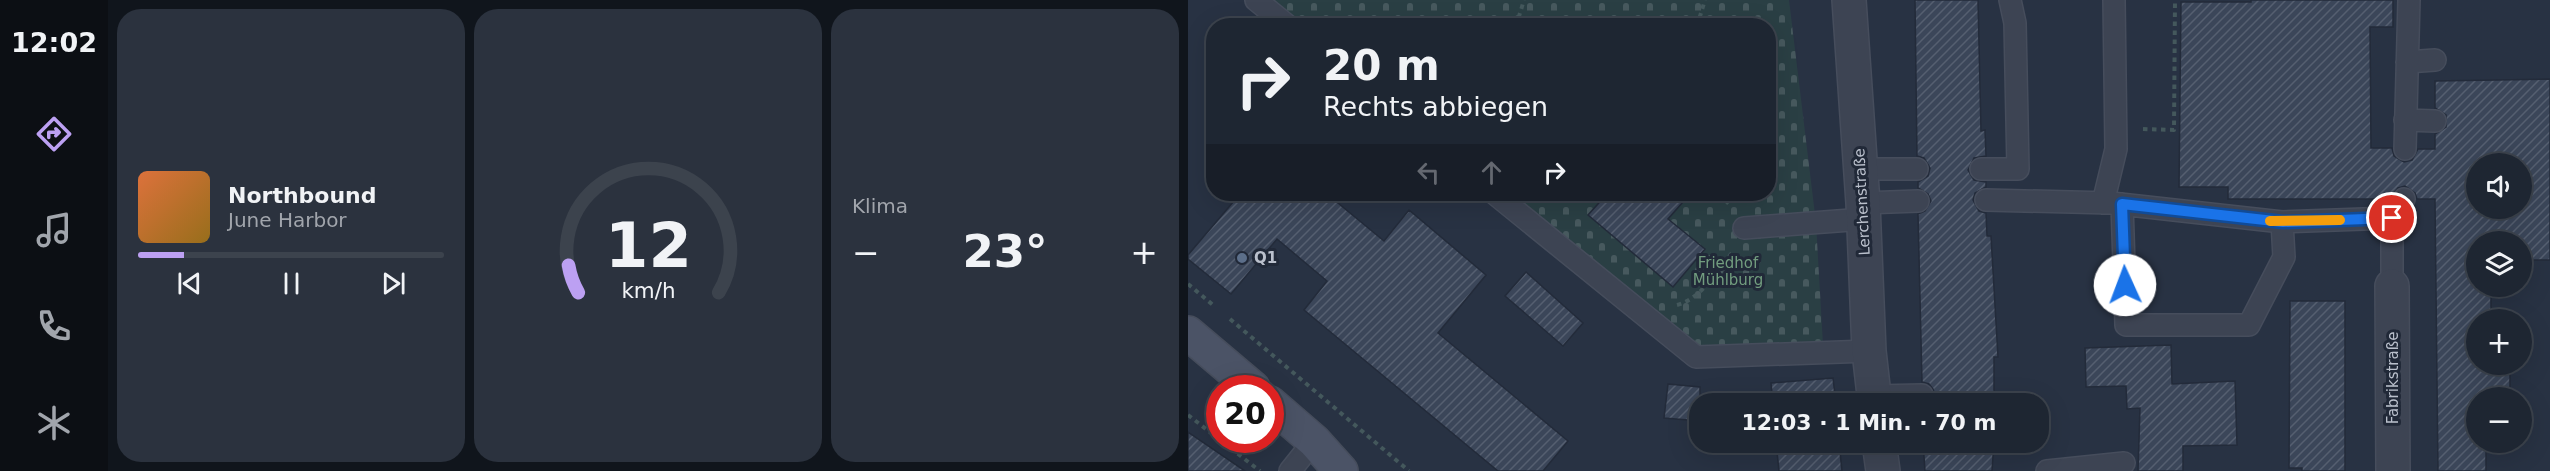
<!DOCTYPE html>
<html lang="de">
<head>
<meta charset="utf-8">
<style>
  :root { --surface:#1e2632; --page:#2b323e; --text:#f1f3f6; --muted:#a1a5ac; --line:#3c434d; --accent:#bca0f2 }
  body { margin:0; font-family:"DejaVu Sans",sans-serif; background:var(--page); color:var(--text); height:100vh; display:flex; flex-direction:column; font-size:22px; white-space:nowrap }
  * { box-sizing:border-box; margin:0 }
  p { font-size:20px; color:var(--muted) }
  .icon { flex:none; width:33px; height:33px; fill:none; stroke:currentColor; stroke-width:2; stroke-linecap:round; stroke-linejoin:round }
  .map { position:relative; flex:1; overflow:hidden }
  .drawer { display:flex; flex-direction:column; gap:9px; padding:9px; background:#10151c; width:1080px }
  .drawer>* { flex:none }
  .guide { position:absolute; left:18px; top:18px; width:570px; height:183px; border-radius:24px; box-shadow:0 6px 24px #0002,0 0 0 2px var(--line); background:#1e2632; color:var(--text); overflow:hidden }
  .fabs { position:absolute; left:1278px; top:153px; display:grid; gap:12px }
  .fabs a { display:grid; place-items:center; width:66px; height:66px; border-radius:50%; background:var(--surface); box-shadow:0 6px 24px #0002,0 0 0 2px var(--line); font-size:30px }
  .speed { position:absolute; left:18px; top:375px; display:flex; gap:12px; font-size:30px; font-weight:700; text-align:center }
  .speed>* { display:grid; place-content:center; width:78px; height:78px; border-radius:50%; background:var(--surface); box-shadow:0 6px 24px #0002,0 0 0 2px var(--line); line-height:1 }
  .speed .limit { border:9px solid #d22; background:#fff; color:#111 }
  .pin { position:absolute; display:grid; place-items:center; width:51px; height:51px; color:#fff; margin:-26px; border:3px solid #fff; border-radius:50%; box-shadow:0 2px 6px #0007 }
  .me { position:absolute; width:66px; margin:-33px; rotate:358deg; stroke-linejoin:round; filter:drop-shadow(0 0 4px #0008) }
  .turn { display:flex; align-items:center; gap:21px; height:126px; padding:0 18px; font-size:27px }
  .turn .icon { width:78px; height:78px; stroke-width:2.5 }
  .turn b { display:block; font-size:42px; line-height:51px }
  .lanes { display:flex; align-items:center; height:57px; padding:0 18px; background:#0003; justify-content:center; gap:30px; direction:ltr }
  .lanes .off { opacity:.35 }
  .big { font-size:45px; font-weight:800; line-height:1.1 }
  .drawer .card { flex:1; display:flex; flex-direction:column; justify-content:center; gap:9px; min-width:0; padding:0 21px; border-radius:24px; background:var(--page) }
  .drawer .dial { align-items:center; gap:0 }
  .dial svg { height:156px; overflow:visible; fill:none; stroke:var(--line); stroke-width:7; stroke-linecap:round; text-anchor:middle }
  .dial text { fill:var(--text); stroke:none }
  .song { display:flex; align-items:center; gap:18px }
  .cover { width:72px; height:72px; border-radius:9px; background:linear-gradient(135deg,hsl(20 70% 55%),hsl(40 70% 35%)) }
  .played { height:6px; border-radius:3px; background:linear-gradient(90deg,var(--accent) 15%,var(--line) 15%) }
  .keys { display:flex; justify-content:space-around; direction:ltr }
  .heat { display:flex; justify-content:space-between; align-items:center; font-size:33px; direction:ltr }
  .drawer .tiles { flex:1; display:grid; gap:9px; grid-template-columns:repeat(3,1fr) }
  .trip { position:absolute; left:501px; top:393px; width:360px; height:60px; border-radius:24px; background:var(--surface); box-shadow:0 6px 24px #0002,0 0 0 2px var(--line); font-weight:800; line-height:60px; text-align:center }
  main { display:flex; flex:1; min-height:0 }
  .tabs { display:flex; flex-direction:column; width:108px; justify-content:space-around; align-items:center; background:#0c0f14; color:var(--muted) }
  .tabs .icon { width:42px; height:42px }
  .tabs .active { color:var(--accent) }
  .tabs b { font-size:27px; color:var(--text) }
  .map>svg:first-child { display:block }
  .cemetery { fill:url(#cemetery-stones) }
  .building { fill:url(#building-hatch); stroke:#232b3a; stroke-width:1.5; fill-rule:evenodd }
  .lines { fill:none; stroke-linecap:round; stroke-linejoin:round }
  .lane-casing { stroke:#464d5c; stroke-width:24 }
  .street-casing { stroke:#464d5c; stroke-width:36 }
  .secondary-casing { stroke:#464d5c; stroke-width:36 }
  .path { stroke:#44585c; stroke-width:4; stroke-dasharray:4.5 4.5; stroke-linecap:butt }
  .lane { stroke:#3d4453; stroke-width:21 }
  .street { stroke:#3d4453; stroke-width:33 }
  .secondary { stroke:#4b5366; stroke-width:33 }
  .route-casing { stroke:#114b97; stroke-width:15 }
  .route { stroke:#1a73e8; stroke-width:10 }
  .slow { stroke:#f59e0b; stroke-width:10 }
  .service-dot { fill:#5c6f8a; stroke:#212938; stroke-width:2 }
  .labels { text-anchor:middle; stroke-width:6; stroke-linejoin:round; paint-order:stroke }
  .street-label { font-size:15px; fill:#bac0cc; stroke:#212938 }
  .poi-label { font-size:15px; font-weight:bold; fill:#bac0cc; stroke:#212938; text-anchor:start }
  .park-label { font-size:15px; fill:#729d7f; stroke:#212938 }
</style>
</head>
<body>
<main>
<nav class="tabs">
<b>12:02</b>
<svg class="icon active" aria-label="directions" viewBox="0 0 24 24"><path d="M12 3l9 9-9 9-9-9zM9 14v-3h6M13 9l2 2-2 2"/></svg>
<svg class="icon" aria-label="music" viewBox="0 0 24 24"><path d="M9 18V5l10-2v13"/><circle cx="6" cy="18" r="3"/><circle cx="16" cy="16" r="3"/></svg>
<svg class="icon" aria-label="phone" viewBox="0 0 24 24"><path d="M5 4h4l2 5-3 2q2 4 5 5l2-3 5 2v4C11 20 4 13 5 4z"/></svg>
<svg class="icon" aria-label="climate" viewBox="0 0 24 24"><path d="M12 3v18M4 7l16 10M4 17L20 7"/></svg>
</nav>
<section class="drawer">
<div class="tiles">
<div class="card">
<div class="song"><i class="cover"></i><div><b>Northbound</b><p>June Harbor</p></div></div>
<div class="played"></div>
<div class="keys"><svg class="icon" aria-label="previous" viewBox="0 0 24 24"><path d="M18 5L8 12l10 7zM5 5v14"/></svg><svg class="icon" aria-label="pause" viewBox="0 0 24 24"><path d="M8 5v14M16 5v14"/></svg><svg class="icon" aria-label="next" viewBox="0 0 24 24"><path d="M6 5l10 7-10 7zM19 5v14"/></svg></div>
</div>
<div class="card dial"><svg viewBox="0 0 100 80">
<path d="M14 69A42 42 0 1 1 86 69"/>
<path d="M14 69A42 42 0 0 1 9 55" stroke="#bca0f2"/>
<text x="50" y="56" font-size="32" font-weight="700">12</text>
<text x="50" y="72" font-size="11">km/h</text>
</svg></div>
<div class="card"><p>Klima</p>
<div class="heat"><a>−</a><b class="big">23°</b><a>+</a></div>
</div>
</div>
</section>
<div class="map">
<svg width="1362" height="471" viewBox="0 0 1362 471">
  <defs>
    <pattern id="cemetery-stones" width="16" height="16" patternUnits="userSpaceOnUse" patternTransform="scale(1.5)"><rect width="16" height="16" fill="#2a3f44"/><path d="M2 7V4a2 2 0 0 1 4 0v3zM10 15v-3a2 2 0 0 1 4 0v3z" fill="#47595e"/></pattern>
    <pattern id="building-hatch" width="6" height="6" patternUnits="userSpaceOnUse" patternTransform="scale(1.5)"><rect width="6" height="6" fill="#3b4659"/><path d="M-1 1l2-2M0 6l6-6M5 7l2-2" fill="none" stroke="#555f70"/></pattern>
  </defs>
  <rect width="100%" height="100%" fill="#283243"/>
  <path class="cemetery" d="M78 0H601L628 223 635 345 512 351 317 194H580V26L109 25Z"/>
  <path class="building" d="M727 0H790L793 131 797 130 798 156 786 158 780 170 786 180 798 182V187L787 193 785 200 791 211 798 213 799 236H803L810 357H806V404H743L747 395 745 389 741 384 734 382 730 214 737 211 743 201 740 194 730 188V182L740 176 742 168 736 158 729 156Z
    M1063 0H1205V27H1182L1183 148H1204L1206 156 1216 162 1224 160 1230 149H1247V134L1258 127V115L1247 108V81L1362 79V260H1334V242H1288V286H1303V320H1288V364H1322V398H1288V442H1298V471H1250L1247 199H1229L1227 193 1217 186 1210 188 1201 199H1040V187H991L993 2H1063ZM1288 164H1334V208H1288Z
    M52 194H139L196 241 221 210 298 275 250 333 380 441 355 471H310L116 310 139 281 89 239 43 294 0 259V255Z
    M419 194H502L480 219 517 249 485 287 400 215Z
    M338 272 395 323 375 346 317 296Z
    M1102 301H1157V471H1114V468H1101Z
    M983 345 984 384 1047 381 1049 445 995 446V471H950L952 408 939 409 938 386 898 387 897 348Z
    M645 378 648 404H585L583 383Z
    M480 384 512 387V421L476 418Z
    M0 432 57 471H0Z
    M588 442H651L654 471H591Z
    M735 442H806L804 471H737Z"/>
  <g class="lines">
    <g class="lane-casing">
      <path id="lane" d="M68 0 100 26
        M1219 62 1247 60
        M1217 120 1247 121
        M1217 149 1221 0
        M673 169H729
        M793 169H830L827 23 822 0
        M307 194 508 357 681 351
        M798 200 923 203 1094 222 1204 218
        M675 203 730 201
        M915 203 928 149 926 0
        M934 204 938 325H1061L1096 257 1094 222
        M556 228 676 219
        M1204 286V218L1216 199
        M686 396 734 395
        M102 471 126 441
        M859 471 936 463"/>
    </g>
    <g class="street-casing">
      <path id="street" d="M661 0 675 203 681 351 687 404
        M1204 286 1205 471
        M691 442 695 471"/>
    </g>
    <g class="secondary-casing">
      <path id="secondary" d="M0 333 65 388
        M82 403 126 441 153 471"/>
    </g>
    <path class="path" d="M128 18 137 26
      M328 26 336 0
      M509 26 517 0
      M955 129 986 130 987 0
      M531 194 541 204
      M0 284 25 305
      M489 305C513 299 529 271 544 253
      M42 319 221 471
      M0 415 72 471"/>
    <use href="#lane" class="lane"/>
    <use href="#street" class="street"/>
    <use href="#secondary" class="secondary"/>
  </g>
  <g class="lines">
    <g class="route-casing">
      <path id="route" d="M937 285 934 204 1095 222 1204 218"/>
    </g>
    <use href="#route" class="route"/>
    <path class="slow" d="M1082 221 1152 220"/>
  </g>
  <circle class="service-dot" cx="54" cy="258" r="6"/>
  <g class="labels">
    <g class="street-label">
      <text transform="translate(674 202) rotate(-93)" y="5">Lerchenstraße</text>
      <text transform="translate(1205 378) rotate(-90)" y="5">Fabrikstraße</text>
    </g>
    <g class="poi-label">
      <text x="66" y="263">Q1</text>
    </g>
    <g class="park-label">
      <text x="540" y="268">Friedhof<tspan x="540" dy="17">Mühlburg</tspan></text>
    </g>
  </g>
</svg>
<div class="fabs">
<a><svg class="icon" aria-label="sound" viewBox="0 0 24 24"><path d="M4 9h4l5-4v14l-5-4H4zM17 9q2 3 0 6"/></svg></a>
<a><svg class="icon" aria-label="layers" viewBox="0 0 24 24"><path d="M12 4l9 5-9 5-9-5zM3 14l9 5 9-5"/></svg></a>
<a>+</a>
<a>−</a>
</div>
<div class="speed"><div class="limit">20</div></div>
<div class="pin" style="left:1204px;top:218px;background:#d93025"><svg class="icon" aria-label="arrive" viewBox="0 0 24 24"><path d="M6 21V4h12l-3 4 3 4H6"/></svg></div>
<svg class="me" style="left:937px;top:285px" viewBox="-20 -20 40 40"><circle r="19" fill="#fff"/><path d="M0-13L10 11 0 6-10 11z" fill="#1a73e8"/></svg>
<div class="trip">12:03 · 1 Min. · 70 m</div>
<div class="guide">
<div class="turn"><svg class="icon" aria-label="right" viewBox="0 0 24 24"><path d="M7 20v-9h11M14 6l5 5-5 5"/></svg><div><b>20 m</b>Rechts abbiegen</div></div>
<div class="lanes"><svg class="icon off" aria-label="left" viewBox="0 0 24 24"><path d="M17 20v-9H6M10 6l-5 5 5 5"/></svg><svg class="icon off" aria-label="ahead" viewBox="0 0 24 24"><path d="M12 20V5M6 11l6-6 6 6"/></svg><svg class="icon" aria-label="right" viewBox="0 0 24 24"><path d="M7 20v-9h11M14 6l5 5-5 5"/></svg></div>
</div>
</div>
</main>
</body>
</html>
